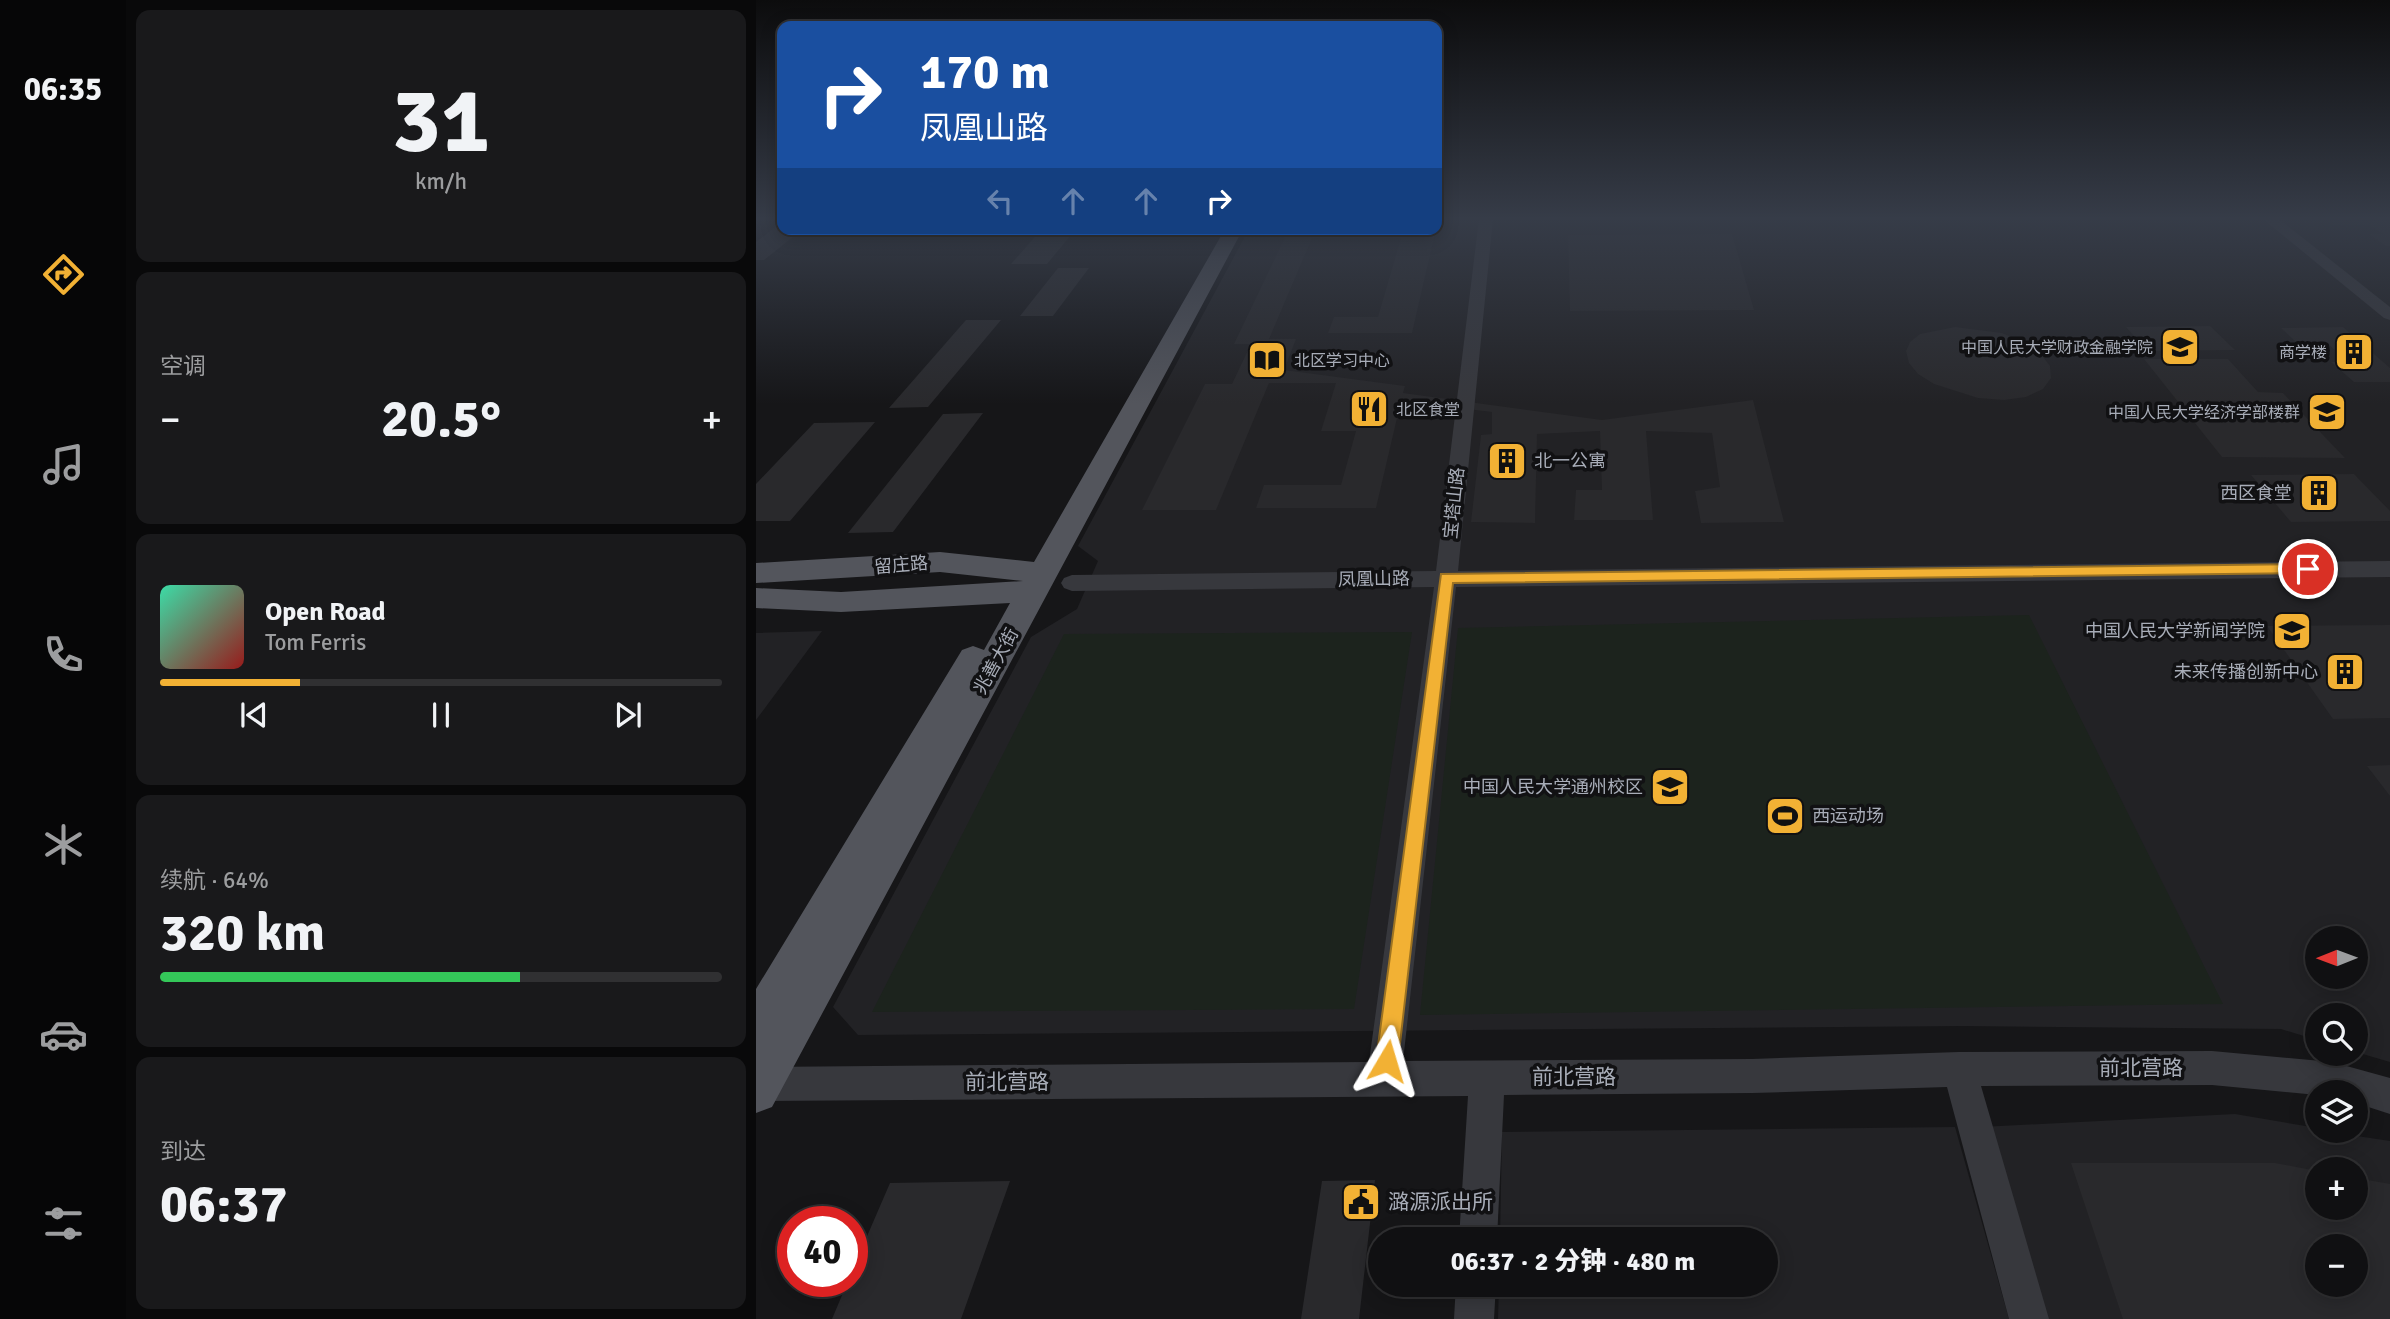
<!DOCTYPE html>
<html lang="zh">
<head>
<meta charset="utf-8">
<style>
  :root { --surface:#101012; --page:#19191b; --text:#f1f3f6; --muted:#9c9d9f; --line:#303032; --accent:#f2b134 }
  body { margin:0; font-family:Signika,"Noto Sans SC",sans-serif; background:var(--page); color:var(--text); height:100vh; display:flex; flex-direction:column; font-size:26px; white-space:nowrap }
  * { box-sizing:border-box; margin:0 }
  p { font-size:23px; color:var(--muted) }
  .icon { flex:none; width:38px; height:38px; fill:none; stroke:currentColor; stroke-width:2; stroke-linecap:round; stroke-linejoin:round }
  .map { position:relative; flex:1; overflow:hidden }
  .side { display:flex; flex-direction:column; gap:10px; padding:10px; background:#09090a; width:630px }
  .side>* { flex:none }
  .guide { position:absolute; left:21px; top:21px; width:665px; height:214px; border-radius:14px; box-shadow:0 4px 18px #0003,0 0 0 2px var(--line); background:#1a4fa0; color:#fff; overflow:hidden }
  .needle { width:46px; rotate:269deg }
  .tools { position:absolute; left:1549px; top:926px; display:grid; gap:14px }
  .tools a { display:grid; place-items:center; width:63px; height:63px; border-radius:50%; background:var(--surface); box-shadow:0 4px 18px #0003,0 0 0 2px var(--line); font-size:35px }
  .speed { position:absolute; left:21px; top:1206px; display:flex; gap:14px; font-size:35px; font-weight:700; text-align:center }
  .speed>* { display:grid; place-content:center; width:91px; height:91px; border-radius:50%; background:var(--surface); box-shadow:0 4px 18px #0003,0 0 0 2px var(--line); line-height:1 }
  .speed .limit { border:10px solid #d22; background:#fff; color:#111 }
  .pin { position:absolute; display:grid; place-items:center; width:60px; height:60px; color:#fff; margin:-30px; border:4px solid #fff; border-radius:50%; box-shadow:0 2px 7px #0007 }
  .me { position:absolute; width:77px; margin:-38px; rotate:7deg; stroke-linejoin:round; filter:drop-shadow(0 0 5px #0008) }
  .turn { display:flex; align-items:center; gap:24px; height:147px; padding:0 28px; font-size:32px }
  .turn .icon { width:91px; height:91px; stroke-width:2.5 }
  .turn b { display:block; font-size:49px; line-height:60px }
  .lanes { display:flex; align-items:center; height:66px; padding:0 28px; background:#0003; justify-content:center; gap:35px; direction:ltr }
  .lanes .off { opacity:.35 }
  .big { font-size:52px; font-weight:800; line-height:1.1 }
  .side .card { flex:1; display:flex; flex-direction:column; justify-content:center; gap:10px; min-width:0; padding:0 24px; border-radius:14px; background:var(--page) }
  .side .dial { align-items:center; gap:0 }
  .dial b { font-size:91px; line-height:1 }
  .song { display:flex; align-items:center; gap:21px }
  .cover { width:84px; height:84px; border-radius:10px; background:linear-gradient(135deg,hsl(160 70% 55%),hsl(0 70% 35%)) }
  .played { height:7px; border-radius:4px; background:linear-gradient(90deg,var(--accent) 25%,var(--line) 25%) }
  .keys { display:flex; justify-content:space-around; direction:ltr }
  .heat { display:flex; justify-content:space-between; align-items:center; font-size:38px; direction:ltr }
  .charge { height:10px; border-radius:5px; background:linear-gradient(90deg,#34c759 64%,var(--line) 0) }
  .trip { position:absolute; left:612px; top:1227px; width:410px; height:70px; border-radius:35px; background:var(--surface); box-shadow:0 4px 18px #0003,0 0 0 2px var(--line); font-weight:800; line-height:70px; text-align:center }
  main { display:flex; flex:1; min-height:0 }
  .menu { display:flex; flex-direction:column; width:126px; justify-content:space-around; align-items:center; background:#060607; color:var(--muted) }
  .menu .icon { width:49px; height:49px }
  .menu .active { color:var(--accent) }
  .menu b { font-size:32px; color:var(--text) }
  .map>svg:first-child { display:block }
  .built { fill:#222225; fill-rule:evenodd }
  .green { fill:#1c231d }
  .building { fill:#29292c; fill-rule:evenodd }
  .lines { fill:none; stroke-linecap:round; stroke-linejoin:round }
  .minor { fill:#37383d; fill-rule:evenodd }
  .major { fill:#53555c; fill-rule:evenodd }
  .route { fill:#f2b134; stroke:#9d7322; stroke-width:2 }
  .labels { text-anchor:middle; stroke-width:7; stroke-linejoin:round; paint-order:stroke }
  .far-poi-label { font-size:16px; fill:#a8adb8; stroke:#111113; text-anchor:end }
  .poi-label { font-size:18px; fill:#a8adb8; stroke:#111113; text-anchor:end }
  .street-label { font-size:18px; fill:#a8adb8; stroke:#111113 }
  .near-street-label { font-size:21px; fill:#a8adb8; stroke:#111113 }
  .near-poi-label { font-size:21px; fill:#a8adb8; stroke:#111113; text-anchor:start }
</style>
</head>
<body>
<main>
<nav class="menu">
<b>06:35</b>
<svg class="icon active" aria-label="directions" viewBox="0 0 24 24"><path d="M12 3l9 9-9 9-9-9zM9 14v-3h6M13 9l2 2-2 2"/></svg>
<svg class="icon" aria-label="music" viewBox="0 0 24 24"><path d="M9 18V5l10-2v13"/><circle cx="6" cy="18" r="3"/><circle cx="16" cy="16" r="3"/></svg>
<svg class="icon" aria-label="phone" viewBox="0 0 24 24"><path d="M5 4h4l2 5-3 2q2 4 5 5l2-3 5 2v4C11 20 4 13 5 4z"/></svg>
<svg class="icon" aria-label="climate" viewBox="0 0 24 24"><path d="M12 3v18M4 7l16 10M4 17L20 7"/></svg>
<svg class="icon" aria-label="car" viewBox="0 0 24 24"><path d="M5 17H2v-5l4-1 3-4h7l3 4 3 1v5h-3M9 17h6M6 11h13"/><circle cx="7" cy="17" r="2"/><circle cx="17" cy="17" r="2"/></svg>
<svg class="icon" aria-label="filters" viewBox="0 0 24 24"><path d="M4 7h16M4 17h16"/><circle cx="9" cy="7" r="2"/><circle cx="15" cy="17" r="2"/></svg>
</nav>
<section class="side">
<div class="card dial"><b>31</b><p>km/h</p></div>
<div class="card"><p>空调</p>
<div class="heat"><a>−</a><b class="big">20.5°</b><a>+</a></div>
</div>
<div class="card">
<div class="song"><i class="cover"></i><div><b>Open Road</b><p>Tom Ferris</p></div></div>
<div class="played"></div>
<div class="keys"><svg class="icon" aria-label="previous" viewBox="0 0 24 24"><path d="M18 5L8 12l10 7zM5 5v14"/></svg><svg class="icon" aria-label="pause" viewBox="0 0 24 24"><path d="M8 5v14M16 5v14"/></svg><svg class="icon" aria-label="next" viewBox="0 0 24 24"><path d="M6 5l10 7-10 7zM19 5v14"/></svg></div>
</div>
<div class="card"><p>续航 · 64%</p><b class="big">320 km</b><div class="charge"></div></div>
<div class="card"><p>到达</p><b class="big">06:37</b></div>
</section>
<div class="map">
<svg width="1634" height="1319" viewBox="0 0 1634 1319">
  <rect width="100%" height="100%" fill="#161618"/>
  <path class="built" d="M681 219H1634V1062L1600 1052V1015H1561V1040L1525 1029 1207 1026 102 1035 77 1007 275 637 321 609 342 561 322 546 493 229H681ZM1561 938H1600V976H1561Z
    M66 631 0 720V633Z
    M1479 1114 1561 1128V1130L1634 1141V1319H1277L1225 1127ZM1561 1169H1600V1208H1561ZM1561 1246H1600V1284H1561Z
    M1199 1127 1253 1319H742L743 1285 1010 1284V1239H744L746 1132Z"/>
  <path class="green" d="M1273 615 1467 1004 664 1015 702 628Z
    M656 632 598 1009 116 1012 308 634Z"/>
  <path class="building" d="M1567 219H1634V246H1630L1613 234H1627L1614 225H1575Z
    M26 222V229H47L8 260H0V242Z
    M286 229H320L291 264H255Z
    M533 229H680L656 333H572L578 317H622L645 238H556L513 339H540L528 370 649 386 647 393 846 420 997 400 1028 522 945 523 939 491 964 487 956 433 890 431 897 520H818L820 490H846L844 431 781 434 779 523 715 522 725 435 736 434V412L645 401 620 508H500L508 485H585L600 431H565L580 383H513L460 510H386L449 384H476L495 344H478Z
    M976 234 998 310 814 311 812 235Z
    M302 268H333L297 316H264Z
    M210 320H245L172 407 133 408Z
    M1454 326 1479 350 1391 351 1370 327Z
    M1199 327 1246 333 1267 342 1284 353 1294 366 1295 378 1287 389 1270 397 1248 400 1222 398 1178 384 1162 374 1153 363 1150 351 1154 342 1164 334Z
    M1587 327 1634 368V382H1598L1575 362H1591L1569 341 1540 342 1525 328Z
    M1388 359H1472L1502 392 1527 393 1589 458 1466 457Z
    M227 413 137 532 92 533 187 414Z
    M119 422 34 521H0V484L58 423Z
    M1598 474 1634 511V521L1535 522 1495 475Z
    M1634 625V718L1577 719 1511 626Z
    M1634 765V796L1611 766Z
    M1315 1163H1519L1561 1171V1208H1600V1178L1634 1184V1319H1367ZM1561 1246H1600V1284H1561Z
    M619 1180 603 1319H545L566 1181Z
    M254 1181 205 1319H76L92 1281H96V1271L134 1183Z"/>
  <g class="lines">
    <path class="minor" d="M723 219H737L702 571 1634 561V577L700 587 647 1061 996 1059 1203 1052 1456 1051 1576 1062 1634 1078V1114L1600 1103V1092H1561V1095L1456 1085 1225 1086 1293 1319H1253L1191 1087 996 1093 748 1095 741 1239H703L712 1096 0 1101V1067L613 1062 678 587 316 591 308 588 305 583 308 578 316 575 680 571Z
      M1507 219H1523L1634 307V320L1628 318Z
      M700 1284H740L738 1319H698Z"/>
    <path class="major" d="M469 229H487L16 1107 0 1113V989L206 650 217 646 228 650 254 603 85 612 0 608V588L85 592 267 581 184 572 0 583V563L184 552 278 562Z"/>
  </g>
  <linearGradient id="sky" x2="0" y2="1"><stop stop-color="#0c0c0d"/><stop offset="0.54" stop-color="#363c48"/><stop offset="1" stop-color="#363c48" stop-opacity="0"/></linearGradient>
  <rect width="1634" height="404" fill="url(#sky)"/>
  <path class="route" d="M1552 564 1560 569 1558 573 697 583 642 1061 639 1069 631 1073 623 1069 620 1061 685 574Z"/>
  <defs>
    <g id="university-square" transform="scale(2.0125)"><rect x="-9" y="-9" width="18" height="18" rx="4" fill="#f2b134" stroke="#111113"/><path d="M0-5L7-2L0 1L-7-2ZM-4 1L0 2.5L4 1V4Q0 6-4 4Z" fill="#111"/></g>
    <g id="building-square" transform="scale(2.0125)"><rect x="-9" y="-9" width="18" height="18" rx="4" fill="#f2b134" stroke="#111113"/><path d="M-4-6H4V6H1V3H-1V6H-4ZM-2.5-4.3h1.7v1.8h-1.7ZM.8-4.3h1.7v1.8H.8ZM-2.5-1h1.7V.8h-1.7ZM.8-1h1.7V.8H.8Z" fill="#111"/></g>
    <g id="library-square" transform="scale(2.0125)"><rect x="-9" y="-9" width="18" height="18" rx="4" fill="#f2b134" stroke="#111113"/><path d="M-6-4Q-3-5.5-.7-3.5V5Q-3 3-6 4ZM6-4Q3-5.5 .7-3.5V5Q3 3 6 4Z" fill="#111"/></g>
    <g id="restaurant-square" transform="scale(2.0125)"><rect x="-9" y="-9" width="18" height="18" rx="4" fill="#f2b134" stroke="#111113"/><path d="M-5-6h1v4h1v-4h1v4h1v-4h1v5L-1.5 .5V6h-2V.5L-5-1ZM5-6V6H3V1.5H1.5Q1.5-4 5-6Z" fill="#111"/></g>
    <g id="school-square" transform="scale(2.0125)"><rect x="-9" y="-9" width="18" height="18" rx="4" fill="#f2b134" stroke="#111113"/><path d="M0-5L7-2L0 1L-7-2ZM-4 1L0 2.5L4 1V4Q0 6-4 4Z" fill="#111"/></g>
    <g id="stadium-square" transform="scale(2.0125)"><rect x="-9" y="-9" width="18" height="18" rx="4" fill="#f2b134" stroke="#111113"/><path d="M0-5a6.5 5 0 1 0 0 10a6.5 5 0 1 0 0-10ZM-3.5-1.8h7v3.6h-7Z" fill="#111"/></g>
    <g id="civic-square" transform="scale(2.0125)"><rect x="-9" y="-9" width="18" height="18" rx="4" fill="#f2b134" stroke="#111113"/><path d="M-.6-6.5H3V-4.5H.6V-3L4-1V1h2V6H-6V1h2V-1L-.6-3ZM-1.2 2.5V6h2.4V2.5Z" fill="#111"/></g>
  </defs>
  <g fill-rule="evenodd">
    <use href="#university-square" x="1424" y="347"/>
    <use href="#building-square" x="1598" y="352"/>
    <use href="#library-square" x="511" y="360"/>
    <use href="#restaurant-square" x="613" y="409"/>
    <use href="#university-square" x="1571" y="412"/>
    <use href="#building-square" x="751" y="461"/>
    <use href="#building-square" x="1563" y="493"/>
    <use href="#university-square" x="1536" y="631"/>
    <use href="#building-square" x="1589" y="672"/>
    <use href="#school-square" x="914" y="787"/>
    <use href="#stadium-square" x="1029" y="816"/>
    <use href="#civic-square" x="605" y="1202"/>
  </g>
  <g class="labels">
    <g class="far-poi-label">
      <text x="1397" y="353">中国人民大学财政金融学院</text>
      <text x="1571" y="358">商学楼</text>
      <text x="538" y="366" text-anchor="start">北区学习中心</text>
      <text x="640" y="415" text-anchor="start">北区食堂</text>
      <text x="1544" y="418">中国人民大学经济学部楼群</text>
    </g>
    <g class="poi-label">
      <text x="778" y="467" text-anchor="start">北一公寓</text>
      <text x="1536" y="499">西区食堂</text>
      <text x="1509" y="637">中国人民大学新闻学院</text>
      <text x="1562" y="678">未来传播创新中心</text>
      <text x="887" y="793">中国人民大学通州校区</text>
      <text x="1056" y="822" text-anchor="start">西运动场</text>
    </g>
    <g class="street-label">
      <text transform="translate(698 503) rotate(-84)" y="6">宝塔山路</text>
      <text transform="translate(145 565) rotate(-5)" y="6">留庄路</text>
      <text transform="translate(618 579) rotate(-1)" y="6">凤凰山路</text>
      <text transform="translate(240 661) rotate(-61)" y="6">兆善大街</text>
    </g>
    <g class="near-street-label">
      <text x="1385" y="1075">前北营路</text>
      <text x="818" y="1084">前北营路</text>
      <text x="251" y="1089">前北营路</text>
    </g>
    <g class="near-poi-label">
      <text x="632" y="1209">潞源派出所</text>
    </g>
  </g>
</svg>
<div class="tools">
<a><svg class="needle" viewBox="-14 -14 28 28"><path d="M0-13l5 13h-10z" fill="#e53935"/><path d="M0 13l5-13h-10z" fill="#9c9d9f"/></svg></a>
<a><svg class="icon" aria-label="search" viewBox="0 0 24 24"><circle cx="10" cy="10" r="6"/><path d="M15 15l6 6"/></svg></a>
<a><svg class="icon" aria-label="layers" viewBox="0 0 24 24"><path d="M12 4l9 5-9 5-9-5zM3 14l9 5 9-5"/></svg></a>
<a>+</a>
<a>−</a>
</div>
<div class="speed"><div class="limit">40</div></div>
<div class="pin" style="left:1552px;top:569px;background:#d93025"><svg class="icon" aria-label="arrive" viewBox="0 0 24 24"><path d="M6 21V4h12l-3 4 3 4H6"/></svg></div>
<svg class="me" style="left:631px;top:1061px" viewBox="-20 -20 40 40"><path d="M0-17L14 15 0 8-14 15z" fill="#f2b134" stroke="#fff" stroke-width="4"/></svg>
<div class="trip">06:37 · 2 分钟 · 480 m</div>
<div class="guide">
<div class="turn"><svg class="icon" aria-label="right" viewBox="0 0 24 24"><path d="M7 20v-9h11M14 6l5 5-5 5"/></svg><div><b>170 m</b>凤凰山路</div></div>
<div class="lanes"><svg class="icon off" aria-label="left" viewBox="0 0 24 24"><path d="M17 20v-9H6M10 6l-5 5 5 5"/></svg><svg class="icon off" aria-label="ahead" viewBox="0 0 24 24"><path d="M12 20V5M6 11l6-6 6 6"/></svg><svg class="icon off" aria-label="ahead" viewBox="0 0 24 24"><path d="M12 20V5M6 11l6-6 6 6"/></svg><svg class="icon" aria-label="right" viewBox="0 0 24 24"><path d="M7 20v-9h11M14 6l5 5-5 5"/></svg></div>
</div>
</div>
</main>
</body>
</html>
